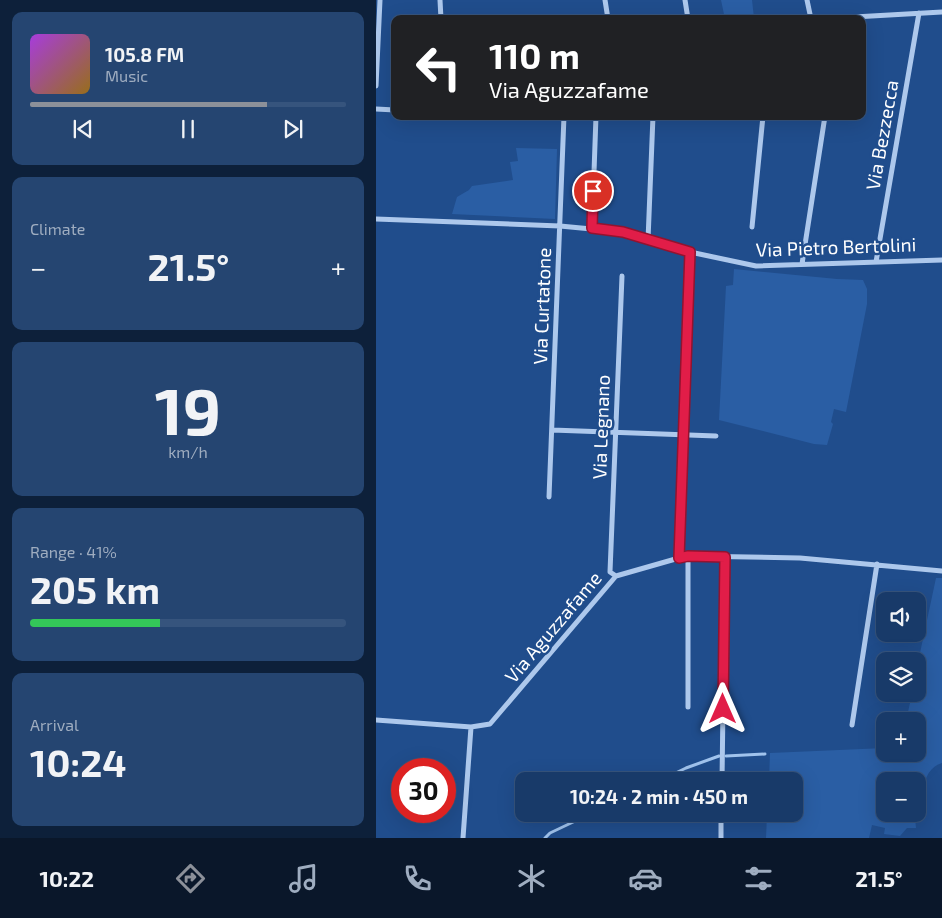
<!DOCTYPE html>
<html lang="en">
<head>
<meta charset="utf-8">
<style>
  :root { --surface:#183a69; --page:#254571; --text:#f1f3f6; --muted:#9fadc0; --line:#36547d; --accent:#8c9099 }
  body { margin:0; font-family:"Exo 2",sans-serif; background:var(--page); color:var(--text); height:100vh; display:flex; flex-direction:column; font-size:19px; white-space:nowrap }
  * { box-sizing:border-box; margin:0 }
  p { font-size:16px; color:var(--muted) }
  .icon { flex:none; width:28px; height:28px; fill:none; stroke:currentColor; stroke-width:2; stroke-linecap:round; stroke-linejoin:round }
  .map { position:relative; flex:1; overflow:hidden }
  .drawer { display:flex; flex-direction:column; gap:12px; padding:12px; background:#0d203a; width:376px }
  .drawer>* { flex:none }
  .top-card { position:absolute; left:15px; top:15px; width:475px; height:105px; border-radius:10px; box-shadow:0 5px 20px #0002,0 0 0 1px var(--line); background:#202124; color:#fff; overflow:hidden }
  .fabs { position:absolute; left:500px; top:592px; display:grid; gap:10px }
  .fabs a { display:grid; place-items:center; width:50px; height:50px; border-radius:10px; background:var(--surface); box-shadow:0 5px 20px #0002,0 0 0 1px var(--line); font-size:25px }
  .speed { position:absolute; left:15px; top:758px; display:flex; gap:10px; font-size:25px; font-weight:700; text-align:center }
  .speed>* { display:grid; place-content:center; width:65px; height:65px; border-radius:50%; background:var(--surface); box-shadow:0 5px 20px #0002,0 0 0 1px var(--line); line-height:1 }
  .speed .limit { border:8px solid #d22; background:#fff; color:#111 }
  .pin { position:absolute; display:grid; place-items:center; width:42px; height:42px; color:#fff; margin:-21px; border:2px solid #fff; border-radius:50%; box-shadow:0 1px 5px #0007 }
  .me { position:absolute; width:55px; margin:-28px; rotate:0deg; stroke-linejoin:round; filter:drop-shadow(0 0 4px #0008) }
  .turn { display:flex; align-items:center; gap:18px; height:105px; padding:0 15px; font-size:22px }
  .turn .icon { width:65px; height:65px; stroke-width:2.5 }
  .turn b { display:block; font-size:35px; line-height:42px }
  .big { font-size:38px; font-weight:700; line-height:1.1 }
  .drawer .tile { flex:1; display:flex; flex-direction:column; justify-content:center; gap:8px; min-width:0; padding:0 18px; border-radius:10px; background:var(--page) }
  .drawer .dial { align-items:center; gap:0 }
  .dial b { font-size:65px; line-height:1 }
  .song { display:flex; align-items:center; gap:15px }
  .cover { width:60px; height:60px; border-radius:8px; background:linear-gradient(135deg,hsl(280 70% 55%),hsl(40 70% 35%)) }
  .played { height:5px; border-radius:2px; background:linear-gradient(90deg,var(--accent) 75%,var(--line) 75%) }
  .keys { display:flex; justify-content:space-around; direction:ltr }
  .heat { display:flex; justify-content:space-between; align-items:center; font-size:28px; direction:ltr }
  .charge { height:8px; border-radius:4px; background:linear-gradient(90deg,#34c759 41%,var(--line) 0) }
  .trip { position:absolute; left:139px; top:772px; width:288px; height:50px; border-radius:10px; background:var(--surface); box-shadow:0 5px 20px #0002,0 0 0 1px var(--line); font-weight:700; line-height:50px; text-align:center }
  .tabs { display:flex; height:80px; justify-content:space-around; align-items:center; background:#0a172a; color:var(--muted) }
  .tabs .icon { width:35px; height:35px }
  .tabs .active { color:var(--accent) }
  .tabs b { font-size:22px; color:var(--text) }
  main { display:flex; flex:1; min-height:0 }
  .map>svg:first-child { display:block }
  .green { fill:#2a5ea4; fill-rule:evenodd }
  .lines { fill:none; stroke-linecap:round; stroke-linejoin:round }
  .stream { stroke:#a0c3ed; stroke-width:3 }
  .minor { stroke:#adc8ec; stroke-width:5 }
  .route-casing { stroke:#92132f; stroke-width:12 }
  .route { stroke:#e11d48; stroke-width:9 }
  .labels { text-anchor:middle; stroke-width:5; stroke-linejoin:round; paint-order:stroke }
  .street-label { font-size:19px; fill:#fff; stroke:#204d8c }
</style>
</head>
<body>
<main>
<section class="drawer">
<div class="tile">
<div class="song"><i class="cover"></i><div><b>105.8 FM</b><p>Music</p></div></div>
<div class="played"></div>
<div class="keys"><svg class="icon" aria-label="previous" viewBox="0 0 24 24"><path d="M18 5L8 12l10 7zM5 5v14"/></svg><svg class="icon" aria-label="pause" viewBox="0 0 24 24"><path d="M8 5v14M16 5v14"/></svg><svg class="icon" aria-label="next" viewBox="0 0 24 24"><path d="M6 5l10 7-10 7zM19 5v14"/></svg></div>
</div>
<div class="tile"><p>Climate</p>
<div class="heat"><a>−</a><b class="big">21.5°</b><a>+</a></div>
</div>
<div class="tile dial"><b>19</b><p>km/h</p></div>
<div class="tile"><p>Range · 41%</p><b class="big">205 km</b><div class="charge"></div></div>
<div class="tile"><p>Arrival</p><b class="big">10:24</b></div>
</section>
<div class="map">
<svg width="566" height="838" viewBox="0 0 566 838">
  <rect width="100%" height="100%" fill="#204d8c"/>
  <path class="green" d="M345 0H376L378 18 349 19Z
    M140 148 181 149 179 219 76 214 81 197 93 190 96 186 137 180 134 162 142 161Z
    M358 269 461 279 487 280 491 289V304L470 412 458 409 455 422 457 424 451 445 438 444 343 420 350 286 357 285Z
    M560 578H566V763C554 766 547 780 548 792 548 797 551 802 551 808L542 812 543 816 539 818 540 828H531L524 836 508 834 509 828 496 825 493 838H390L391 814H418V781H393L394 753 509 748V754H541V721H530L536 694H541V667ZM541 781V814H509V781Z"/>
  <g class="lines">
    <path class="stream" d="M350 756 389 754
      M283 781 310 768 343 756
      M169 838 174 833 214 814"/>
    <path class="minor" d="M64 0 65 19
      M229 0 232 19
      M309 0 312 19
      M431 0 435 19
      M443 19 566 12
      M0 86 4 0
      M0 109 19 110
      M0 219 184 226 247 232 314 252 380 266 566 260
      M376 227 387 116
      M216 228 220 116
      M272 240 277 116
      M500 262 543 13
      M426 264 449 116
      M176 430 340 436
      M173 497 188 116
      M303 558 314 252
      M240 576 234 572 246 276
      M312 707V556
      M0 720 95 727 114 724 240 576 303 558 312 556 424 558 566 571
      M476 725 501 564
      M346 781 349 557
      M87 838 95 727
      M345 838V814"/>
  </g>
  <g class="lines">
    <g class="route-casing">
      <path id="route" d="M217 191 216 228 247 232 314 252 303 558 312 556 349 557 347 709"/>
    </g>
    <use href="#route" class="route"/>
  </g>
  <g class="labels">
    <g class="street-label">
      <text transform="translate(506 135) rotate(-80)" y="7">Via Bezzecca</text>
      <text transform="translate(460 247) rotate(-2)" y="7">Via Pietro Bertolini</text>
      <text transform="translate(166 306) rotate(-88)" y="7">Via Curtatone</text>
      <text transform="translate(225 427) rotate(-88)" y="7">Via Legnano</text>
      <text transform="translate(177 627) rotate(-50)" y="7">Via Aguzzafame</text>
    </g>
  </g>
</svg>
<div class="fabs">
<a><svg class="icon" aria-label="sound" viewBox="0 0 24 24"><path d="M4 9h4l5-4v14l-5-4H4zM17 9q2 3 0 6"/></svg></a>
<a><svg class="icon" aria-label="layers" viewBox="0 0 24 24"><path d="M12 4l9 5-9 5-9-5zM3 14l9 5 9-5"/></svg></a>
<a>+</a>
<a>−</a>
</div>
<div class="speed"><div class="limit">30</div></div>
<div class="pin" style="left:217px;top:191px;background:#d93025"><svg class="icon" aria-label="arrive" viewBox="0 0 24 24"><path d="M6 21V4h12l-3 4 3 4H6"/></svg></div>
<svg class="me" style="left:347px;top:709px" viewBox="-20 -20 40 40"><path d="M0-17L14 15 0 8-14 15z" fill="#e11d48" stroke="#fff" stroke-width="4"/></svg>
<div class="trip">10:24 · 2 min · 450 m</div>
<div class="top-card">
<div class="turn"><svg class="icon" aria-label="left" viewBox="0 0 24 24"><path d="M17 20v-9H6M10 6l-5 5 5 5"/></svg><div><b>110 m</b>Via Aguzzafame</div></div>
</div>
</div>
</main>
<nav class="tabs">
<b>10:22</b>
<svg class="icon active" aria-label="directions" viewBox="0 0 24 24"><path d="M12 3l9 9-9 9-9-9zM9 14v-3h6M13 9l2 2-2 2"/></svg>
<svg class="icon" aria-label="music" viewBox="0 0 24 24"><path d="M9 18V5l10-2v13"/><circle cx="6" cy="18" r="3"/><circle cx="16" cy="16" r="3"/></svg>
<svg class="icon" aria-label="phone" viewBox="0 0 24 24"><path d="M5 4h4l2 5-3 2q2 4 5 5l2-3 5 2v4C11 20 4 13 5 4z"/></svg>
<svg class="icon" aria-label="climate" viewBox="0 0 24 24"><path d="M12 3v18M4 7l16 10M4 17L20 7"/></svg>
<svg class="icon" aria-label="car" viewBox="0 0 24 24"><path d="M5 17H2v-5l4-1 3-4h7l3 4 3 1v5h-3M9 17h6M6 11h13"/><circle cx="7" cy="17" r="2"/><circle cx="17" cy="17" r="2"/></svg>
<svg class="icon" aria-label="filters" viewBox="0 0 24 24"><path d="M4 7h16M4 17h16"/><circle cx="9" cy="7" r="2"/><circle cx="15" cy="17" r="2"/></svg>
<b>21.5°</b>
</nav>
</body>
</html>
